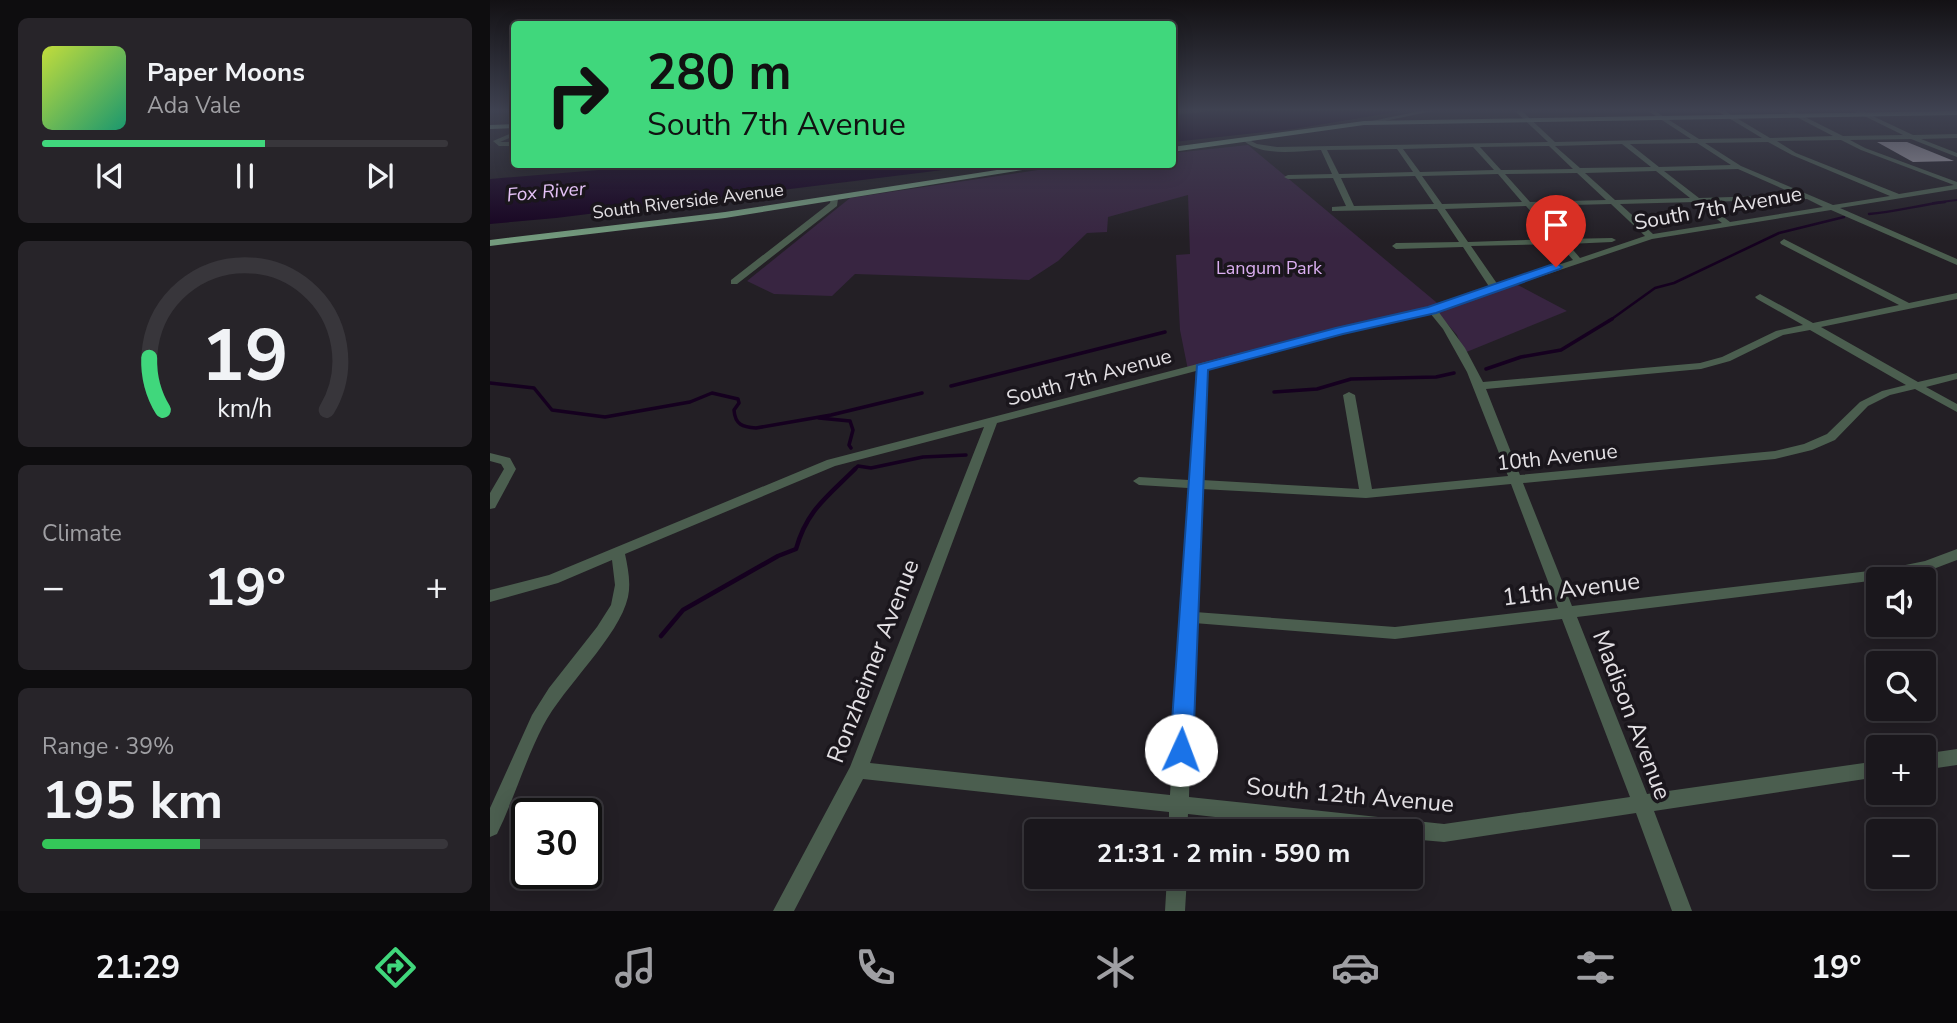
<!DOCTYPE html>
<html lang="en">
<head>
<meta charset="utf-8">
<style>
  :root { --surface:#1a171c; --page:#272429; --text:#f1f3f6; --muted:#9f9fa3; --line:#38363b; --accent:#40d77c }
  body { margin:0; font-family:"Nunito Sans",sans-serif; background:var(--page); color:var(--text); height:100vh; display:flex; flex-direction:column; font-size:26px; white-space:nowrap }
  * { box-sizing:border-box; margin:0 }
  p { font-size:23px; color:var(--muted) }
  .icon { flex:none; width:38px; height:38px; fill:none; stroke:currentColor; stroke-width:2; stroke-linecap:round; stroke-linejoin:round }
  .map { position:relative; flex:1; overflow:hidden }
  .drawer { display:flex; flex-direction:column; gap:18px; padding:18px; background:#0e0d0f; width:490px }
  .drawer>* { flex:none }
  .banner { position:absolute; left:21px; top:21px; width:665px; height:147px; border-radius:7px; box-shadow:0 4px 18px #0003,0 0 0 2px var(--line); background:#40d77c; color:#111; overflow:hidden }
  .tools { position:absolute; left:1376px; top:567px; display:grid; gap:14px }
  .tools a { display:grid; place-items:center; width:70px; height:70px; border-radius:7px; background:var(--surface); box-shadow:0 4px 18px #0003,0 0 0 2px var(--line); font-size:35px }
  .speed { position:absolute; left:21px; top:798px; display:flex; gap:14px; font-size:35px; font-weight:700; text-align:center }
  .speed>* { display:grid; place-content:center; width:91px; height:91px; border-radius:50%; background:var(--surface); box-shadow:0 4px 18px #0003,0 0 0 2px var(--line); line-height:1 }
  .speed .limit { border:4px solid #111; border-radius:10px; background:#fff; color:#111 }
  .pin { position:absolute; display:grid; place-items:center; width:60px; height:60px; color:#fff; margin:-72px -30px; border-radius:50% 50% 50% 0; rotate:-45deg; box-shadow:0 0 7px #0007 }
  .pin .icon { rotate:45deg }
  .me { position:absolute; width:77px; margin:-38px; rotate:2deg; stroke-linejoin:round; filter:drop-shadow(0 0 5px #0008) }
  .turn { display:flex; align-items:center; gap:24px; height:147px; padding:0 21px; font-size:32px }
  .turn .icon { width:91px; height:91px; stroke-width:2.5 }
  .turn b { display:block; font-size:49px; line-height:60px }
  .big { font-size:52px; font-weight:700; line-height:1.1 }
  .drawer .widget { flex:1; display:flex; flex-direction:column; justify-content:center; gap:10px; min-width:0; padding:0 24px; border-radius:10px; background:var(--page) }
  .drawer .dial { align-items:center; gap:0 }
  .dial svg { height:182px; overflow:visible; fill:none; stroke:var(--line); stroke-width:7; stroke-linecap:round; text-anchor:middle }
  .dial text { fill:var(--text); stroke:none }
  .song { display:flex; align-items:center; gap:21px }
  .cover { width:84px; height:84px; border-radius:10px; background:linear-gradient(135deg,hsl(70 70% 55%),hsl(160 70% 35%)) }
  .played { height:7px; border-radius:4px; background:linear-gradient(90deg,var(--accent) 55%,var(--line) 55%) }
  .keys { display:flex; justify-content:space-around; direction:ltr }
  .heat { display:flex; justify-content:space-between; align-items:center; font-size:38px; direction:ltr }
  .charge { height:10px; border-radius:5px; background:linear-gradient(90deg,#34c759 39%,var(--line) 0) }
  .trip { position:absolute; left:534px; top:819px; width:399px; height:70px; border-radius:7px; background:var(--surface); box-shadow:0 4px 18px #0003,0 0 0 2px var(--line); font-weight:700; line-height:70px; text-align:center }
  .menu { display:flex; height:112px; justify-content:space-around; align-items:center; background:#0a090b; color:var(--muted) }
  .menu .icon { width:49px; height:49px }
  .menu .on { color:var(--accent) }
  .menu b { font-size:32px; color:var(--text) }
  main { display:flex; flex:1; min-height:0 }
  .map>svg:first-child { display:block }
  .green { fill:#382541 }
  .water { fill:#15001f }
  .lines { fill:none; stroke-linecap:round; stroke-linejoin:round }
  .stream-far3 { stroke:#15001f; stroke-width:2 }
  .stream-far2 { stroke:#15001f; stroke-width:2.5 }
  .stream-far1 { stroke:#15001f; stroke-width:3.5 }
  .stream { stroke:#15001f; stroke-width:4.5 }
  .building { fill:#aca7af }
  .minor { fill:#4b5e4f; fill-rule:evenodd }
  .major { fill:#739a7d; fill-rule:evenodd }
  .route { fill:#1a73e8; stroke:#114b97; stroke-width:2 }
  .labels { text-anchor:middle; stroke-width:7; stroke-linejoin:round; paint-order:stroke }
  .far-street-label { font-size:18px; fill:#e3e0e4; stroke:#1a161c }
  .far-park-label { font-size:18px; fill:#dbaff1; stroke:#1a161c }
  .far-water-label { font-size:19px; font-style:italic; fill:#e5c2f7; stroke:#1a161c }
  .street-label { font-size:21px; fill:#e3e0e4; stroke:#1a161c }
  .near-street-label { font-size:24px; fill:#e3e0e4; stroke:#1a161c }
</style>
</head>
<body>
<main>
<section class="drawer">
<div class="widget">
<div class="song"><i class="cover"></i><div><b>Paper Moons</b><p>Ada Vale</p></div></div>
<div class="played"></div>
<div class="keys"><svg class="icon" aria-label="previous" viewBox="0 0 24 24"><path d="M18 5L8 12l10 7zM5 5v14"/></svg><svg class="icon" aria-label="pause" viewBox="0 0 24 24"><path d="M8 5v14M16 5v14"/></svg><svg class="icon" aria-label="next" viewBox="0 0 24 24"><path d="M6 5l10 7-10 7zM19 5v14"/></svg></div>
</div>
<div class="widget dial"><svg viewBox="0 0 100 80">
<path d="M14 69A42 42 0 1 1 86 69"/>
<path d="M14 69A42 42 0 0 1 8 46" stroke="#40d77c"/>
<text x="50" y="56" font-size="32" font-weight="700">19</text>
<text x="50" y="72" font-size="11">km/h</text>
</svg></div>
<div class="widget"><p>Climate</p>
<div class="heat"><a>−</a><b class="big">19°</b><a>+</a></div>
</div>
<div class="widget"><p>Range · 39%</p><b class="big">195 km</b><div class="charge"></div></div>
</section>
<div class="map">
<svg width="1467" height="911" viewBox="0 0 1467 911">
  <rect width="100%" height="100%" fill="#231f25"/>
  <path class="green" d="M758 145 952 307 1024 283 1077 311 974 353 967 335 945 310 698 370 690 330 686 255 700 254 698 195 618 217 617 232 597 233 568 261 539 280 365 274 342 296 284 294 257 281 360 198 582 165 682 164 683 153Z"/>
  <path class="water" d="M722 111H912L804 129 683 142V115Z
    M182 164H493V165L66 218 0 224V179Z"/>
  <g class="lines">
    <path class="stream-far3" d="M1443 203 1467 200"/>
    <path class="stream-far2" d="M1379 214C1405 212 1429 205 1455 202
      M1119 321 1165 288 1184 283 1289 233 1354 217"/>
    <path class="stream-far1" d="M996 369 1031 357 1071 350 1122 319
      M0 383 44 388 62 410 115 417 200 402 222 393 248 399 249 403 244 410C245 425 253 427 266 428L341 415 432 393
      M461 386 675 332
      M784 392 827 389 861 379 946 377 964 373
      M329 418 360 421 363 430 359 445 361 448
      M363 471 368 466 381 468 433 457 476 455"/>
    <path class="stream" d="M171 636 193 610 288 556 306 549C317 510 337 497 365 469"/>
  </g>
  <path class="building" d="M1387 142H1417L1464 161 1423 162Z"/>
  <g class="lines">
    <path class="minor" d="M930 111H943L875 125 872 123Z
      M1025 111H1032L1065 142 1201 139 1158 111H1165L1209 139 1272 138 1227 111H1235L1280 138 1343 136 1295 111H1303L1353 136 1413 135 1364 111H1372L1423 135 1467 134V138L1431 139 1467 153V157L1421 139 1360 140 1375 148 1467 182V189L1350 208 1467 259V265L1341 210 1162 239 948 311 975 348 993 382 1210 363 1232 357 1286 331 1313 325 1267 299 1265 297 1270 294 1323 323 1409 305 1291 244 1290 242 1294 239 1419 303 1467 293V299L1331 327 1428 382 1467 373V379L1436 387 1467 404V412L1425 389 1400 395 1378 406 1345 440 1322 450 1285 459 1033 483 1082 606 1396 569 1435 561 1467 549V560L1438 571 1396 579 1087 617 1157 794 1388 761V777L1164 811 1202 911H1182L1146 813 954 842 920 839V831H854L698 814 697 831H679V812L373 779 304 911H283L360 767 494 427 345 466 135 554C138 568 141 583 138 597 129 637 74 686 53 726 35 761 24 799 7 834L0 837V808L42 715 59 688 107 627 121 605 125 585 122 560 68 583 0 602V590L59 575 337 460 847 328 940 308 1000 288 973 247 906 249 902 246 906 243 969 242 947 209 842 211V207L856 206 843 178 798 179 794 177 798 175 842 174 831 150C807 151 773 157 754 141L757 139 767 144 787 147 1058 142ZM1351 140 1371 150 1464 185 1409 194 1306 153 1287 141ZM1278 142 1302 155 1400 196 1343 205 1251 166 1215 143ZM1207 143 1241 165 1169 167 1140 144ZM1132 144 1161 167 1090 168 1065 146ZM1059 146 1083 169 1011 170 990 147ZM983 147 1004 170 930 172 913 149ZM907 149 923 172 849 174 837 150ZM1248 169 1307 195 1209 198 1174 171ZM1166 171 1200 198 1125 200 1095 173ZM1087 173 1116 200 1040 202 1015 174ZM1008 174 1032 202 952 204 932 176ZM925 176 944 204 864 206 851 178ZM1317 199 1333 207 1240 222 1214 202ZM1205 202 1232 223 1163 234 1130 204ZM1121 204 1155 236 1090 258 1078 244 1122 242 1126 240 1122 238 1073 239 1044 206ZM1036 206 1065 239 978 242 955 209ZM1069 244 1083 260 1008 285 981 246ZM940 313 953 329 977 372 1018 476 882 489 865 395 859 392 853 395 869 489 712 480 717 368 852 333ZM1320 330 1416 385 1392 391 1370 402 1337 434 1314 444 1285 451 1030 475 996 389 1211 369 1240 361 1293 335ZM706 371 699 480 649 477 643 481 649 485 698 488 680 795 380 763 507 423ZM1021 484 1068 608 905 627 705 612 711 489 876 498ZM1072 619 1140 797 954 824 699 797 704 623 905 639Z
      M24 132V136L10 142H24V146H9L3 141Z
      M341 197 348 199 347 206 247 284H241V280L340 203Z
      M0 453 20 458 26 469 5 508 0 509V493L14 469 11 464 0 461Z
      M1467 749V765L1433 770V754Z
      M677 877H697L695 911H675Z"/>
    <path class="major" d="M1467 111V115L874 125 682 152V147L874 121Z
      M24 124V128L0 129V125Z
      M545 164H570L235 218 0 246V240L235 212Z"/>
  </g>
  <linearGradient id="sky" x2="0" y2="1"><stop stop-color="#131114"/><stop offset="0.46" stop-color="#3f4251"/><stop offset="1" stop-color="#3f4251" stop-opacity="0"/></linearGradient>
  <rect width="1467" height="239" fill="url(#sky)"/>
  <path class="route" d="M1066 263 1072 267 1070 269 946 313 853 334 718 370 703 750 700 757 691 760 683 757 680 750 707 365 846 328 938 307Z"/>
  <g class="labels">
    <g class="far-street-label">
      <text transform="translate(198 201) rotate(-7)" y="6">South Riverside Avenue</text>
    </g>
    <g class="far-park-label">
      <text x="779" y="274">Langum Park</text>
    </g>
    <g class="far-water-label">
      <text transform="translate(56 191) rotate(-5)" y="7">Fox River</text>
    </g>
    <g class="street-label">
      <text transform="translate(1228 208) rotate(-10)" y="7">South 7th Avenue</text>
      <text transform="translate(599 377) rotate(-15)" y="7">South 7th Avenue</text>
      <text transform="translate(1067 457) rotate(-6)" y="7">10th Avenue</text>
    </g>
    <g class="near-street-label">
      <text transform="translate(1081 589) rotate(-7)" y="8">11th Avenue</text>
      <text transform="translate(383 661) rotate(-69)" y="8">Ronzheimer Avenue</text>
      <text transform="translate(1142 715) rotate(69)" y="8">Madison Avenue</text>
      <text transform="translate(860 795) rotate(5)" y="8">South 12th Avenue</text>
    </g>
  </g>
</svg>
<div class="tools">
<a><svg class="icon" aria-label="sound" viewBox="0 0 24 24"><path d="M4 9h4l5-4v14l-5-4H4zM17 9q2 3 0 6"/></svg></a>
<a><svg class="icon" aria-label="search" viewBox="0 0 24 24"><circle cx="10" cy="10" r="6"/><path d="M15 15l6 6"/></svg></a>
<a>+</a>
<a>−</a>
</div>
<div class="speed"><div class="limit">30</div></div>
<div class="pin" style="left:1066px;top:267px;background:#d93025"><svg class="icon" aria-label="arrive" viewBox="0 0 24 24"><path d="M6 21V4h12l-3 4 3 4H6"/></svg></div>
<svg class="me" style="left:691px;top:750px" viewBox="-20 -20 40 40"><circle r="19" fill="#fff"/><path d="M0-13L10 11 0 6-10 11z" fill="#1a73e8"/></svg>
<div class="trip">21:31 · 2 min · 590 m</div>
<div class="banner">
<div class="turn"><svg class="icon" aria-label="right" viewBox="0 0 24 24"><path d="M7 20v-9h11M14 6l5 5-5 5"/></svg><div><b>280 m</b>South 7th Avenue</div></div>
</div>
</div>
</main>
<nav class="menu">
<b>21:29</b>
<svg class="icon on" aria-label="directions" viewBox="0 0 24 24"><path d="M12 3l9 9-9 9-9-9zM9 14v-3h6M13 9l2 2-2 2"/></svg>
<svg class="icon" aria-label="music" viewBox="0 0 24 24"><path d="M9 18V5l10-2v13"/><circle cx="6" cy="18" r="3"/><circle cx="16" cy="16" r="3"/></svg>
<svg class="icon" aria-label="phone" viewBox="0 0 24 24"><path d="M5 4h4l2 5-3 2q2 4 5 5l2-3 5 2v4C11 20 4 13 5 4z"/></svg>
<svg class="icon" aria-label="climate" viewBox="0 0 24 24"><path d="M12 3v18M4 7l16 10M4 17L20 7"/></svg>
<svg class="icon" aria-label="car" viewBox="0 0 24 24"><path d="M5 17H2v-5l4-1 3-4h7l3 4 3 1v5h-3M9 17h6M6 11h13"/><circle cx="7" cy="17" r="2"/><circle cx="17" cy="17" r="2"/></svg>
<svg class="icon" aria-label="filters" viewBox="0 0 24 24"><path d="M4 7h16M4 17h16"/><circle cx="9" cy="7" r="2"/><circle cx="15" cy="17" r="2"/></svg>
<b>19°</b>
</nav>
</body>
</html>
